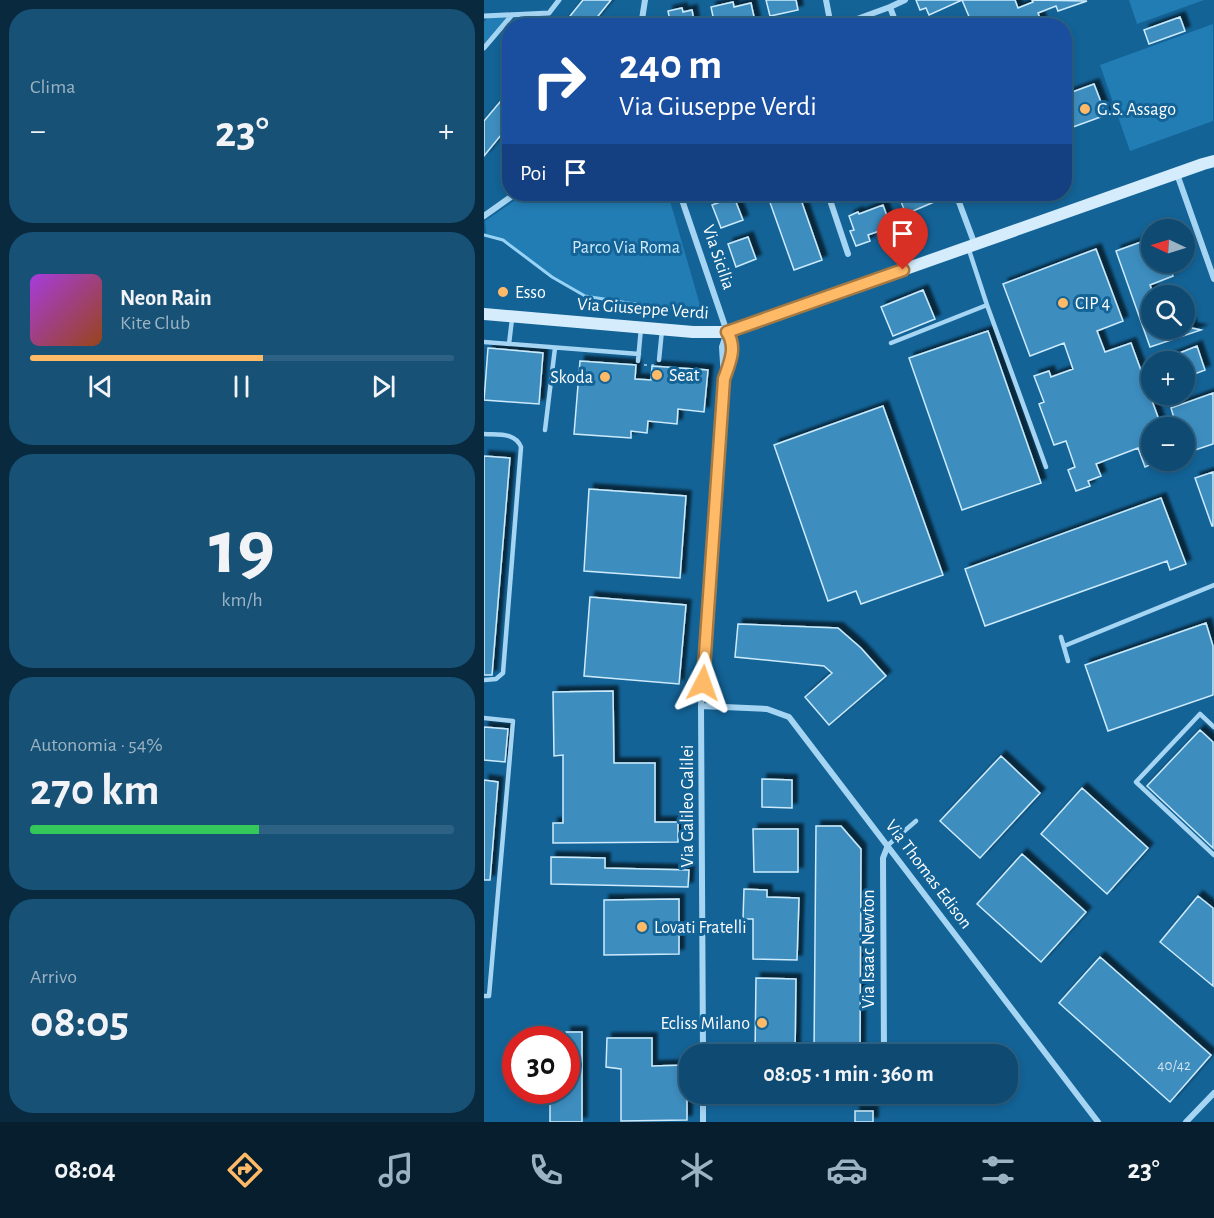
<!DOCTYPE html>
<html lang="it">
<head>
<meta charset="utf-8">
<style>
  :root { --surface:#0e4a71; --page:#175176; --text:#f1f3f6; --muted:#9bb3c3; --line:#2e6284; --accent:#ffba67 }
  body { margin:0; font-family:"Alegreya Sans",sans-serif; background:var(--page); color:var(--text); height:100vh; display:flex; flex-direction:column; font-size:22px; white-space:nowrap }
  * { box-sizing:border-box; margin:0 }
  p { font-size:20px; color:var(--muted) }
  .icon { flex:none; width:33px; height:33px; fill:none; stroke:currentColor; stroke-width:2; stroke-linecap:round; stroke-linejoin:round }
  .map { position:relative; flex:1; overflow:hidden }
  .sheet { display:flex; flex-direction:column; gap:9px; padding:9px; background:#08293e; width:484px }
  .sheet>* { flex:none }
  .top-card { position:absolute; left:18px; top:18px; width:570px; height:183px; border-radius:24px; box-shadow:0 3px 9px #0003,0 0 0 2px var(--line); background:#1a4fa0; color:#fff; overflow:hidden }
  .needle { width:39px; rotate:274deg }
  .fabs { position:absolute; left:657px; top:219px; display:grid; gap:12px }
  .fabs a { display:grid; place-items:center; width:54px; height:54px; border-radius:50%; background:var(--surface); box-shadow:0 3px 9px #0003,0 0 0 2px var(--line); font-size:30px }
  .speed { position:absolute; left:18px; top:1026px; display:flex; gap:12px; font-size:30px; font-weight:700; text-align:center }
  .speed>* { display:grid; place-content:center; width:78px; height:78px; border-radius:50%; background:var(--surface); box-shadow:0 3px 9px #0003,0 0 0 2px var(--line); line-height:1 }
  .speed .limit { border:9px solid #d22; background:#fff; color:#111 }
  .pin { position:absolute; display:grid; place-items:center; width:51px; height:51px; color:#fff; margin:-62px -26px; border-radius:50% 50% 50% 0; rotate:-45deg; box-shadow:0 0 6px #0007 }
  .pin .icon { rotate:45deg }
  .me { position:absolute; width:66px; margin:-33px; rotate:4deg; stroke-linejoin:round; filter:drop-shadow(0 0 4px #0008) }
  .turn { display:flex; align-items:center; gap:21px; height:126px; padding:0 18px; font-size:27px }
  .turn .icon { width:78px; height:78px; stroke-width:2.5 }
  .turn b { display:block; font-size:42px; line-height:51px }
  .then { display:flex; align-items:center; height:57px; padding:0 18px; background:#0003; gap:12px; font-size:22px }
  .big { font-size:45px; font-weight:600; line-height:1.1 }
  .sheet .card { flex:1; display:flex; flex-direction:column; justify-content:center; gap:9px; min-width:0; padding:0 21px; border-radius:24px; background:var(--page) }
  .sheet .dial { align-items:center; gap:0 }
  .dial b { font-size:78px; line-height:1 }
  .song { display:flex; align-items:center; gap:18px }
  .cover { width:72px; height:72px; border-radius:9px; background:linear-gradient(135deg,hsl(280 70% 55%),hsl(20 70% 35%)) }
  .played { height:6px; border-radius:3px; background:linear-gradient(90deg,var(--accent) 55%,var(--line) 55%) }
  .keys { display:flex; justify-content:space-around; direction:ltr }
  .heat { display:flex; justify-content:space-between; align-items:center; font-size:33px; direction:ltr }
  .charge { height:9px; border-radius:4px; background:linear-gradient(90deg,#34c759 54%,var(--line) 0) }
  .trip { position:absolute; left:195px; top:1044px; width:339px; height:60px; border-radius:24px; background:var(--surface); box-shadow:0 3px 9px #0003,0 0 0 2px var(--line); font-weight:600; line-height:60px; text-align:center }
  .menu { display:flex; height:96px; justify-content:space-around; align-items:center; background:#061e2d; color:var(--muted) }
  .menu .icon { width:42px; height:42px }
  .menu .active { color:var(--accent) }
  .menu b { font-size:27px; color:var(--text) }
  main { display:flex; flex:1; min-height:0 }
  .map>svg:first-child { display:block }
  .green { fill:#227db4 }
  .lines { fill:none; stroke-linecap:round; stroke-linejoin:round }
  .stream { stroke:#97d3f6; stroke-width:3 }
  .building { fill:#3c8dbf; stroke:#cdebfd; stroke-width:1.5; filter:url(#shadow) }
  .path { stroke:#a5d5f3; stroke-width:1.5; stroke-dasharray:3 4.5; stroke-linecap:butt }
  .service { stroke:#a5d5f3; stroke-width:4.5 }
  .pedestrian { stroke:#a5d5f3; stroke-width:5 }
  .minor { stroke:#a5d5f3; stroke-width:6 }
  .secondary { stroke:#d4ecfc; stroke-width:12 }
  .route-casing { stroke:#a67943; stroke-width:15 }
  .route { stroke:#ffba67; stroke-width:10 }
  .poi-dot { fill:#ffba67; stroke:#136397; stroke-width:2 }
  .labels { text-anchor:middle; stroke-width:6; stroke-linejoin:round; paint-order:stroke }
  .number-label { font-size:15px; fill:#cee2ef }
  .poi-label { font-size:18px; fill:#fff; stroke:#136397; text-anchor:start }
  .park-label { font-size:18px; fill:#cdebfd; stroke:#136397 }
  .street-label { font-size:18px; fill:#fff; stroke:#136397 }
</style>
</head>
<body>
<main>
<section class="sheet">
<div class="card"><p>Clima</p>
<div class="heat"><a>−</a><b class="big">23°</b><a>+</a></div>
</div>
<div class="card">
<div class="song"><i class="cover"></i><div><b>Neon Rain</b><p>Kite Club</p></div></div>
<div class="played"></div>
<div class="keys"><svg class="icon" aria-label="previous" viewBox="0 0 24 24"><path d="M18 5L8 12l10 7zM5 5v14"/></svg><svg class="icon" aria-label="pause" viewBox="0 0 24 24"><path d="M8 5v14M16 5v14"/></svg><svg class="icon" aria-label="next" viewBox="0 0 24 24"><path d="M6 5l10 7-10 7zM19 5v14"/></svg></div>
</div>
<div class="card dial"><b>19</b><p>km/h</p></div>
<div class="card"><p>Autonomia · 54%</p><b class="big">270 km</b><div class="charge"></div></div>
<div class="card"><p>Arrivo</p><b class="big">08:05</b></div>
</section>
<div class="map">
<svg width="730" height="1122" viewBox="0 0 730 1122">
  <defs>
    <filter id="shadow"><feDropShadow dx="5" dy="-5" stdDeviation="1.5" flood-color="#0009"/></filter>
  </defs>
  <rect width="100%" height="100%" fill="#136397"/>
  <path class="green" d="M645 0H720L653 24Z
    M28 15 0 49V22L5 16Z
    M729 24V121L646 151 616 65Z
    M40 194H184L218 312 144 303 101 296 68 277 19 240 2 234 1 221Z"/>
  <g class="lines">
    <path class="stream" d="M0 235 19 240 68 277 101 296 144 303 218 312"/>
  </g>
  <path class="building" d="M99 0H127L106 26H78Z
    M282 0H312L314 10 286 16Z
    M432 0H531L534 8 549 2 548 0 603 1 574 11 572 6 554 13 559 26H489L478 0 445 15 442 8 436 10Z
    M249 2 250 7 267 3 272 26H231L227 7Z
    M198 8 199 12 208 10 211 26H187L184 11Z
    M696 17 701 31 665 44 660 30Z
    M610 84 622 115 589 127 580 104V95Z
    M26 90V124L0 156V121Z
    M283 194H315L338 260 310 270Z
    M414 194H446L450 202 422 214Z
    M250 197 259 220 237 228 228 205Z
    M399 205 407 227 384 235 386 241 372 246 366 231 370 230 365 216 374 212 375 214Z
    M264 237 272 259 252 267 244 244Z
    M668 238V262H684L689 276 666 285 670 296H668V328H700V309H702L708 328 717 330 666 347 632 251Z
    M612 249 639 321 613 331 621 352 647 343 678 428H668V464L661 467 654 448 612 464 617 476 604 481 606 486 592 491 584 470 591 467 582 441 570 445 555 404 560 402 550 376 565 371 567 377 589 369 580 343 546 356 519 284Z
    M439 290 451 319 409 336 397 307Z
    M504 331 557 483 478 510 425 358Z
    M713 346 721 370 700 378V362H673Z
    M4 348 59 353 55 404 0 400Z
    M96 361 152 365 151 379 167 380 168 366 224 370 220 412 194 409 193 424 164 421 163 433 147 431V438L90 434Z
    M729 393V444L702 453 700 448V428H693L687 408Z
    M399 406 459 575 377 604 372 591 344 601 290 445Z
    M0 456 26 458 8 675H0Z
    M729 472V526H728L711 478Z
    M105 489 202 496 196 578 100 571Z
    M677 498 702 564 686 570 683 561 501 626 481 569Z
    M106 597 202 605 195 684 100 676Z
    M722 623 729 646V695L624 731 601 665Z
    M254 624 354 628 377 648 402 676 345 725 321 697 348 673 340 666 251 657Z
    M129 691 130 763H171V822H194V842L69 843V823H79V755L70 756 69 692Z
    M0 727 24 729 21 762 0 760Z
    M716 730 729 742V848L663 786Z
    M517 756 556 793 496 858 456 821Z
    M278 779 308 780V808L278 807Z
    M0 780 14 782 6 880H0Z
    M598 788 664 848 623 894 557 834Z
    M332 826H357L377 849 376 1054H330Z
    M269 829H314V872H270Z
    M538 854 602 912 557 962 493 904Z
    M67 857 121 858V868L205 870 204 887 67 884Z
    M260 889 283 890V897L315 898 313 960 269 959V919H259Z
    M714 896 729 908V986L676 942Z
    M195 899V954L120 955V900Z
    M616 957 727 1055 686 1102 575 1003Z
    M272 978 312 979 311 1054H271Z
    M82 1032H98V1122H66V1090H82Z
    M123 1038H168V1066L203 1065V1120L137 1121V1069L122 1067Z
    M371 1111H389V1122H371Z"/>
  <g class="lines">
    <path class="path" d="M160 365H170"/>
    <path class="service" d="M503 305 562 467
      M0 342 155 354
      M407 343 503 305 484 247
      M25 344 28 319
      M175 360 178 330
      M154 361 157 328
      M61 430 71 348
      M0 434C14 435 31 432 37 447L19 673 12 679 0 680
      M577 637 584 661
      M580 646 730 585
      M0 718 29 721 5 996H0
      M730 727 716 714 652 782 730 855
      M404 845 432 821"/>
    <path class="pedestrian" d="M0 16 65 13 75 0
      M0 48 28 15"/>
    <path class="minor" d="M342 0 347 26
      M406 7 413 26
      M157 26 161 0
      M354 26 406 7 421 0
      M693 174 730 279
      M196 194 243 332C252 346 247 360 242 375
      M344 194 364 254
      M472 194 491 245
      M0 216 31 194
      M217 706 283 709 305 717 614 1122
      M219 1054 217 706 240 379 238 347 243 332
      M400 1054 399 858 404 845
      M219 1094V1122
      M702 1122 730 1093"/>
    <path class="secondary" d="M0 314 209 332H243L719 164 730 161"/>
  </g>
  <g class="lines">
    <g class="route-casing">
      <path id="route" d="M219 683 240 379C246 362 253 347 243 332L419 270"/>
    </g>
    <use href="#route" class="route"/>
  </g>
  <g class="poi-dot">
    <circle cx="601" cy="109" r="6"/>
    <circle cx="19" cy="292" r="6"/>
    <circle cx="579" cy="303" r="6"/>
    <circle cx="173" cy="375" r="6"/>
    <circle cx="121" cy="377" r="6"/>
    <circle cx="158" cy="927" r="6"/>
    <circle cx="278" cy="1023" r="6"/>
  </g>
  <g class="labels">
    <g class="number-label">
      <text x="690" y="1070">40/42</text>
    </g>
    <g class="poi-label">
      <text x="613" y="115">G.S. Assago</text>
      <text x="31" y="298">Esso</text>
      <text x="591" y="309">CIP 4</text>
      <text x="185" y="381">Seat</text>
      <text x="109" y="383" text-anchor="end">Skoda</text>
      <text x="170" y="933">Lovati Fratelli</text>
      <text x="266" y="1029" text-anchor="end">Ecliss Milano</text>
    </g>
    <g class="park-label">
      <text x="142" y="253">Parco Via Roma</text>
    </g>
    <g class="street-label">
      <text transform="translate(235 257) rotate(71)" y="6">Via Sicilia</text>
      <text transform="translate(159 308) rotate(4)" y="6">Via Giuseppe Verdi</text>
      <text transform="translate(203 806) rotate(-90)" y="6">Via Galileo Galilei</text>
      <text transform="translate(445 874) rotate(53)" y="6">Via Thomas Edison</text>
      <text transform="translate(384 949) rotate(-90)" y="6">Via Isaac Newton</text>
    </g>
  </g>
</svg>
<div class="fabs">
<a><svg class="needle" viewBox="-14 -14 28 28"><path d="M0-13l5 13h-10z" fill="#e53935"/><path d="M0 13l5-13h-10z" fill="#9bb3c3"/></svg></a>
<a><svg class="icon" aria-label="search" viewBox="0 0 24 24"><circle cx="10" cy="10" r="6"/><path d="M15 15l6 6"/></svg></a>
<a>+</a>
<a>−</a>
</div>
<div class="speed"><div class="limit">30</div></div>
<div class="pin" style="left:419px;top:270px;background:#d93025"><svg class="icon" aria-label="arrive" viewBox="0 0 24 24"><path d="M6 21V4h12l-3 4 3 4H6"/></svg></div>
<svg class="me" style="left:219px;top:683px" viewBox="-20 -20 40 40"><path d="M0-17L14 15 0 8-14 15z" fill="#ffba67" stroke="#fff" stroke-width="4"/></svg>
<div class="trip">08:05 · 1 min · 360 m</div>
<div class="top-card">
<div class="turn"><svg class="icon" aria-label="right" viewBox="0 0 24 24"><path d="M7 20v-9h11M14 6l5 5-5 5"/></svg><div><b>240 m</b>Via Giuseppe Verdi</div></div>
<div class="then">Poi<svg class="icon" aria-label="arrive" viewBox="0 0 24 24"><path d="M6 21V4h12l-3 4 3 4H6"/></svg></div>
</div>
</div>
</main>
<nav class="menu">
<b>08:04</b>
<svg class="icon active" aria-label="directions" viewBox="0 0 24 24"><path d="M12 3l9 9-9 9-9-9zM9 14v-3h6M13 9l2 2-2 2"/></svg>
<svg class="icon" aria-label="music" viewBox="0 0 24 24"><path d="M9 18V5l10-2v13"/><circle cx="6" cy="18" r="3"/><circle cx="16" cy="16" r="3"/></svg>
<svg class="icon" aria-label="phone" viewBox="0 0 24 24"><path d="M5 4h4l2 5-3 2q2 4 5 5l2-3 5 2v4C11 20 4 13 5 4z"/></svg>
<svg class="icon" aria-label="climate" viewBox="0 0 24 24"><path d="M12 3v18M4 7l16 10M4 17L20 7"/></svg>
<svg class="icon" aria-label="car" viewBox="0 0 24 24"><path d="M5 17H2v-5l4-1 3-4h7l3 4 3 1v5h-3M9 17h6M6 11h13"/><circle cx="7" cy="17" r="2"/><circle cx="17" cy="17" r="2"/></svg>
<svg class="icon" aria-label="filters" viewBox="0 0 24 24"><path d="M4 7h16M4 17h16"/><circle cx="9" cy="7" r="2"/><circle cx="15" cy="17" r="2"/></svg>
<b>23°</b>
</nav>
</body>
</html>
